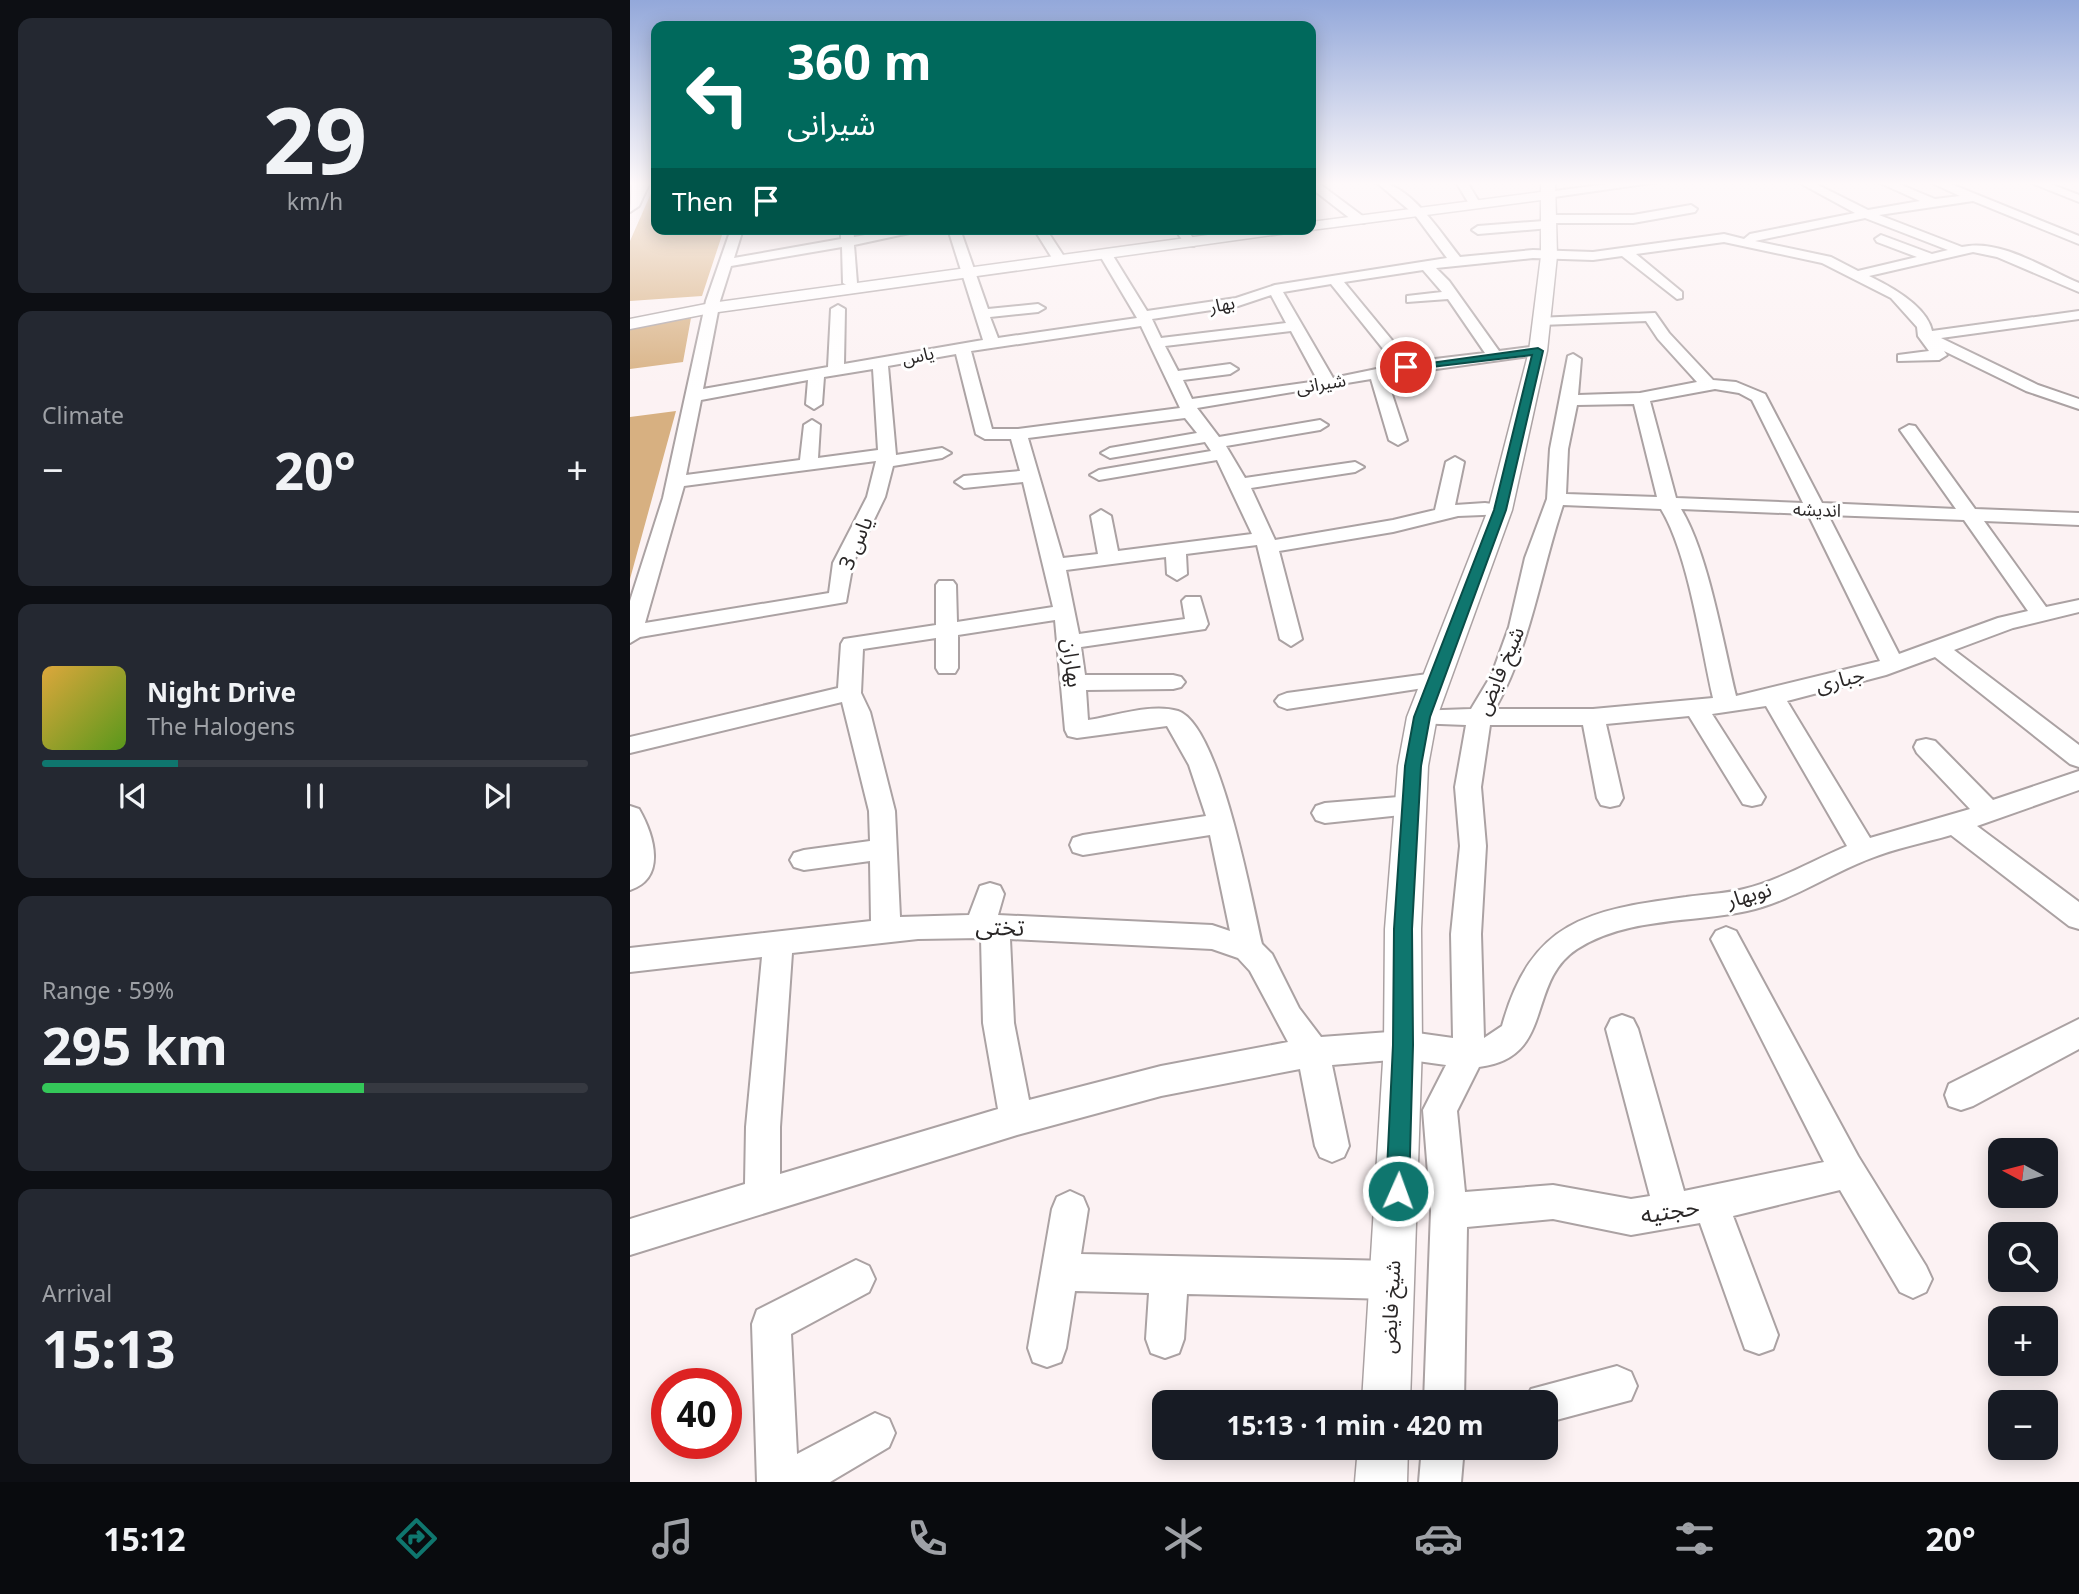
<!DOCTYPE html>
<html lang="en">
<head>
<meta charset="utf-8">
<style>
  :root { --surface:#171b24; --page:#242831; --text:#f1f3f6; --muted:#9ea1a6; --line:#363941; --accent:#0f766e }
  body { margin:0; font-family:"Noto Sans","Noto Sans Arabic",sans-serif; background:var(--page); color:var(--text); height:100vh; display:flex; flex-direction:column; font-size:26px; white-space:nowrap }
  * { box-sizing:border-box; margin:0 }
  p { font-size:23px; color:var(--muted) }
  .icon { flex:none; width:38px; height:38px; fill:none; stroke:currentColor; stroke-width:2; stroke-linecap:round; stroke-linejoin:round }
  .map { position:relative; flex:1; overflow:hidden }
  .side { display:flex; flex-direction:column; gap:18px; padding:18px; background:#0d0f14; width:630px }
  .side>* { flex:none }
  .banner { position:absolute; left:21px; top:21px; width:665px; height:214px; border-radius:14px; box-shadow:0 4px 18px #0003; background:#00695c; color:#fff; overflow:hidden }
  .needle { width:46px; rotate:277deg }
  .buttons { position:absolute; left:1358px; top:1138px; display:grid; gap:14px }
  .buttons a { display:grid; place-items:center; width:70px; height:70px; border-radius:14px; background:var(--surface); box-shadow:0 4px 18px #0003; font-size:35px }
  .speed { position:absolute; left:21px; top:1368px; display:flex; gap:14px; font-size:35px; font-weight:700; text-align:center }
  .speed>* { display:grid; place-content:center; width:91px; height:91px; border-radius:50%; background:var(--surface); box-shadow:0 4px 18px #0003; line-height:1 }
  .speed .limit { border:10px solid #d22; background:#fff; color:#111 }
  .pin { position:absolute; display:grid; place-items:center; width:60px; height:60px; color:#fff; margin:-30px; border:4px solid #fff; border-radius:50%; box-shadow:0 2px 7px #0007 }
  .me { position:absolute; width:77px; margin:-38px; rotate:2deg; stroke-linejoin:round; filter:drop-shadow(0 0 5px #0008) }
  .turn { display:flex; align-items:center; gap:24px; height:147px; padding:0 21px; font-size:32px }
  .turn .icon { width:91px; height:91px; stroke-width:2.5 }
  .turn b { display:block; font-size:49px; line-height:60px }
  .then { display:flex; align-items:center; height:66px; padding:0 21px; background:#0003; gap:14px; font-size:26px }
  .big { font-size:52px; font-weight:700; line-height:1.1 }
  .side .widget { flex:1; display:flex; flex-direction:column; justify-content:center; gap:10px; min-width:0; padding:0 24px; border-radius:14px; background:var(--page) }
  .side .dial { align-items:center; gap:0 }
  .dial b { font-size:91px; line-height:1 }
  .song { display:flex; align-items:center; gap:21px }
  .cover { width:84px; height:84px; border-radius:10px; background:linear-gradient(135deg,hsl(40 70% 55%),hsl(90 70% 35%)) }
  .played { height:7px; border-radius:4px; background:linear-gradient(90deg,var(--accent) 25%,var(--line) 25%) }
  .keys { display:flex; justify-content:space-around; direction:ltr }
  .heat { display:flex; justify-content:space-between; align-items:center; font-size:38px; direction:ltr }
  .charge { height:10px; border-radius:5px; background:linear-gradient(90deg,#34c759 59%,var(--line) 0) }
  .trip { position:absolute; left:522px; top:1390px; width:406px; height:70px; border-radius:14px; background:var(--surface); box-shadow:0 4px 18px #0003; font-weight:700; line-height:70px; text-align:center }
  .tab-bar { display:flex; height:112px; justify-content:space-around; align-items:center; background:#090b0e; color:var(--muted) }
  .tab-bar .icon { width:49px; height:49px }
  .tab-bar .current { color:var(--accent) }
  .tab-bar b { font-size:32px; color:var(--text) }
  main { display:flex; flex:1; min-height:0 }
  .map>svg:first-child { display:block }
  .forest { fill:#d7b081 }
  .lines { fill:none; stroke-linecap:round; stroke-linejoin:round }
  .minor-casing { stroke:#aba2a3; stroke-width:4 }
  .tertiary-casing { stroke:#aba2a3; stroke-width:3 }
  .primary-casing { stroke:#aba2a3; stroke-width:4 }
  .minor { fill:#fff; fill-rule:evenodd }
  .tertiary { fill:#fff; fill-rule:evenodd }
  .primary { fill:#fff; fill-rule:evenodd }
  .route { fill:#0f766e; stroke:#0a4d48; stroke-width:2 }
  .labels { text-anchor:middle; stroke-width:6; stroke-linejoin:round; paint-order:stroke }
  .far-street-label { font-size:18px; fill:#2a2727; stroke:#fff }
  .street-label { font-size:21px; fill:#2a2727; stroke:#fff }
  .near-street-label { font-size:24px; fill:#2a2727; stroke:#fff }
</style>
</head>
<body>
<main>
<section class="side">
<div class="widget dial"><b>29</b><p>km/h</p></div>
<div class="widget"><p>Climate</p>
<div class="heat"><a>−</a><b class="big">20°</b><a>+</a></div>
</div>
<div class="widget">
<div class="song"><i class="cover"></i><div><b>Night Drive</b><p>The Halogens</p></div></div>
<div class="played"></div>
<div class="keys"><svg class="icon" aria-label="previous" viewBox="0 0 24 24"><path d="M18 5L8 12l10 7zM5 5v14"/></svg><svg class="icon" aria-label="pause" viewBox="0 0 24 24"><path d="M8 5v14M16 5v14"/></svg><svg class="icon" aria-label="next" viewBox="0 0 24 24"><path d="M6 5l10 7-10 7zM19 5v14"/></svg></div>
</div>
<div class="widget"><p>Range · 59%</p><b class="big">295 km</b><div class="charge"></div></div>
<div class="widget"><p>Arrival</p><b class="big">15:13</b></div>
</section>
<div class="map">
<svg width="1449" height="1482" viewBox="0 0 1449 1482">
  <rect width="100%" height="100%" fill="#fcf2f3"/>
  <path class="forest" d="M26 182V229H94L72 296 0 301V241Z
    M61 318 53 362 0 369V329Z
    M46 411 0 579V417Z"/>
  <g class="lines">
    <g class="minor-casing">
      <path id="minor" d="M681 182H687L734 217V223H726L681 188Z
        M746 182C779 182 810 232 830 257L903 250 963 252 1094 234 1114 239 1120 234 1225 213 1168 182H1182L1238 210 1290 201 1248 182H1264L1305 199 1330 196 1300 182H1316L1449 236V244L1343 201 1249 215 1332 247C1369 238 1416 269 1449 283V292L1367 257 1343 252 1239 276C1260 286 1297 306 1302 331L1449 311V319L1311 338 1408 385 1449 399V409L1396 391 1314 351 1317 355 1309 360 1268 361V355L1299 351 1288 336 1287 327 1261 298 1192 263 1094 242 1006 254 1052 292V298L1047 299 992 256 963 260 903 258 806 268 819 281 869 351 908 346 913 348V354L756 376 777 440 768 445 759 440 741 379 567 408 589 437 690 420 698 425 690 430 596 446 615 478 725 462 734 467 725 472 621 488 645 540 763 520 805 510 816 462 825 457 834 462 825 505 855 503 877 506 880 510 877 514 828 516 763 532 649 551 672 639 661 646 650 639 627 545 556 554 557 574 547 580 537 574 536 557 436 570 449 634 555 619 552 601 556 597H570L578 624 575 629 451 647 455 675H543L551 677 555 682 551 687 543 689 456 690 458 720C485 716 522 703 548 711 590 725 622 902 632 944L642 954 669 1008 691 1037 773 1031 823 1038 821 934 830 846 825 787 836 725 784 723 780 717 784 711 841 709 862 674 879 627 895 558 917 499 920 449 938 356 943 354 951 359 948 395 1010 393 1067 382 1028 339 1016 321 911 325 906 324V318L1025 313 1039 333 1083 380 1106 382 1135 394 1192 503 1326 509 1270 430 1279 425 1285 426 1345 509 1449 513V525L1354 521 1416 607 1449 600V612L1383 628 1324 650 1449 745V767L1440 764 1305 657 1256 675 1157 701 1240 838 1340 809 1287 753 1284 747 1287 741 1296 739 1305 741 1363 800 1449 771V790L1347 826 1449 902V929L1439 926 1321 835C1294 843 1265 848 1239 859 1200 874 1157 903 1117 911 1062 923 996 917 947 949 895 983 926 1058 849 1067L827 1111 835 1192 923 1185 1001 1199 1020 1196 976 1029 981 1019 992 1015 1003 1019 1008 1029 1054 1191 1194 1162 1081 939 1086 931 1096 927 1106 931 1228 1156 1296 1266 1302 1279 1296 1292 1283 1298 1270 1292 1210 1190 1103 1216 1148 1335 1143 1349 1129 1354 1115 1349 1070 1223 1001 1235 923 1219 837 1227 834 1402H794L801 1211 793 1110 816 1065 773 1059 702 1065 719 1146 714 1157 702 1162 690 1157 685 1146 670 1069 531 1096 387 1135 0 1255V1219L115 1184 116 1127 132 957 0 972V948L241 921 240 861 174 870 164 867 160 860 164 853 174 850 240 841 239 811 212 702 0 753V737L208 688 211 644 214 639 306 625V585L309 581H323L326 585 327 622 423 607 393 482 334 488 325 482 334 476 390 471 381 439H355L346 434 326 354 258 366 266 455 312 448 321 453 312 458 263 466 255 497 223 563 216 602 10 637 0 643V601L33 498 76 301 101 229H113L104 258 211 239V229H223L224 237 269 229H298L224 245 227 283 220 287 213 283 212 247 101 266 90 301 73 389 198 367 201 309 208 305 215 309 214 364 353 340 318 229H330L358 309 408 304 415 308 408 312 360 317 368 338 507 318 469 254 475 250 480 251 517 311 606 298 645 285 817 258 785 215ZM1235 218 1318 250 1302 254 1251 235 1245 239 1247 242 1287 257 1228 271 1201 257 1125 241ZM793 270 812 292 777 296V302L818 299 855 353 780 362 714 282ZM701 284 766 365 703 378 653 292ZM641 295 656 323 531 338 522 319 608 306ZM511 326 550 408 388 429H362L341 351ZM661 331 688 381 562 399 553 380 600 374 608 369 600 364 548 371 535 346ZM243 369 248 450 188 458 190 425 182 420 174 425 170 460 56 475 71 400 178 380 176 404 184 409 192 404 194 377ZM1085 389 1109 393 1122 400 1173 503 1046 498 1020 401ZM1004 404 1027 497 936 494 938 449 947 405ZM555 418 567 433 480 448 471 453 480 458 575 442 581 451 469 470 460 475 469 480 587 460 622 534 488 551 481 516 471 510 461 516 468 554 433 558 398 438ZM246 461 237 497 203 563 199 593 15 623 54 486ZM933 505 1031 509C1058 553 1071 645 1083 698L963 709H865C901 645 910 574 933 505ZM1051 509 1178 514 1250 661 1106 696C1093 643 1078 553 1051 509ZM1198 515 1334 520 1398 611 1368 618 1269 654ZM425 620 435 730 438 736 447 738 537 726 559 765 576 816 453 835 443 838 440 845 443 852 453 855 580 835 600 931 582 925 368 915 374 894 370 886 360 883 350 886 339 915 270 917 265 811 240 712 231 693 233 649 306 638V668L309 673H325L328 668V635ZM1136 706 1217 846C1184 860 1148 881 1114 889 1095 894 1074 894 1056 897 958 910 901 921 872 1026L854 1038 851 934 856 846 851 787 860 725H953L967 798 971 805 980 807 989 805 993 798 976 724 1059 716 1113 804 1122 806 1131 804 1135 797 1082 714ZM351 938 353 1023 368 1109 150 1174V1127L162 953 288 939ZM380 939 582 949 608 958 620 971 658 1042 531 1066 399 1100 384 1023Z
        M826 182H837L851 205 849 207H841Z
        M993 182H1028L917 198 911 195 917 192Z
        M1399 182H1415L1449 195V202Z
        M1061 205 1067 209 1065 212 1003 223H925L920 228 848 234 842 230 848 226 914 221 915 216 919 215H1003Z
        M404 229H416L433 255 432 258H422Z
        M545 229H557L566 243 564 246H556Z
        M805 673 813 675 817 680 813 685 657 709 649 706 645 701 649 696 657 693Z
        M781 796 790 798 794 805 790 812 781 814 695 823 686 820 682 813 686 806 695 803Z
        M0 806 9 809C24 835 37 878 0 890Z
        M1449 1019V1049L1343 1106 1331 1110 1319 1106 1315 1095 1319 1084Z
        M440 1191 453 1197 458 1209 451 1254 762 1261 775 1267 781 1280 775 1293 762 1299 557 1294 554 1339 549 1353 535 1358 521 1353 516 1339 519 1293 445 1291 436 1348 431 1362 417 1367 403 1362 398 1348 422 1209 427 1197Z
        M226 1260 239 1266 245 1279 239 1292 161 1334 167 1454 245 1413 259 1419 265 1433 259 1447 200 1482H127L122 1324 127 1310Z
        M987 1366 1001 1372 1007 1386 1001 1400 915 1423V1402H895L901 1389Z
        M792 1447H834L831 1482H789Z"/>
    </g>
    <g class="tertiary-casing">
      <path id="tertiary" d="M911 182H925L927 256 917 351 882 510 807 717 798 766 791 929 792 1045 780 1402H732L754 1045 755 929 768 766 777 717 858 510 899 351 911 256V200L681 230 676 229H681V222L911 192Z
        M622 229H664L657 233 81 313 0 329V319L81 303Z
        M728 1447H778L777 1482H725Z"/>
    </g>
    <g class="primary-casing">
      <path id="primary" d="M2 182H20L9 206 0 212Z"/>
    </g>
    <use href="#minor" class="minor"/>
    <use href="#tertiary" class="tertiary"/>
    <use href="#primary" class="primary"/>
  </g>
  <linearGradient id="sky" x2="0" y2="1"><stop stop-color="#93a8da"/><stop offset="0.47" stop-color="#fef9fa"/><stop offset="1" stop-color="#fef9fa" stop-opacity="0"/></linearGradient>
  <rect width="1449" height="390" fill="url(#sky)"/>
  <path class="route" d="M908 348 913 351 876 510 800 717 791 766 782 929 783 1045 779 1191 776 1199 768 1203 759 1199 756 1191 763 1045 764 929 775 766 784 717 864 510 902 355 776 370 771 367Z"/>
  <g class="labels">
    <g class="far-street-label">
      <text transform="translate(592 305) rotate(-11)" y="6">بهار</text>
      <text transform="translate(288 356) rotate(-12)" y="6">یاس</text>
      <text transform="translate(691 384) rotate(-9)" y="6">شیرانی</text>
      <text transform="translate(1187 510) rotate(2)" y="6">اندیشه</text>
    </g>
    <g class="street-label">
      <text transform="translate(226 543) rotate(-67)" y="7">یاس 3</text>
      <text transform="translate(442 663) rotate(83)" y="7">بهاران</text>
      <text transform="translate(870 671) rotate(-67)" y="7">شیخ فایض</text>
      <text transform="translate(1210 680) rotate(-14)" y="7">جباری</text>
      <text transform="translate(1119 895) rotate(-16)" y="7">نوبهار</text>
      <text transform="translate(761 1307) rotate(-87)" y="7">شیخ فایض</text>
    </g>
    <g class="near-street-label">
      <text transform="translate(370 927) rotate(2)" y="8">تختی</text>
      <text transform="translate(1040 1211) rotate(-9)" y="8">حجتیه</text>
    </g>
  </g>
</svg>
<div class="buttons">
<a><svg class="needle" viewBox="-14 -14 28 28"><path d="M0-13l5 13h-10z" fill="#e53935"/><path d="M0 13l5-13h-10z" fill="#9ea1a6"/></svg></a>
<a><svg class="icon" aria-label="search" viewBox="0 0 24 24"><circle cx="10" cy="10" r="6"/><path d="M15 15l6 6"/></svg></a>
<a>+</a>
<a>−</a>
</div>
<div class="speed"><div class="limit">40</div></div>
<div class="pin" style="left:776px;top:367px;background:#d93025"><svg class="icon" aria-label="arrive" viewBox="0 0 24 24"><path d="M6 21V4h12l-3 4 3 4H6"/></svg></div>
<svg class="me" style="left:768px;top:1191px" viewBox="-20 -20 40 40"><circle r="17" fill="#0f766e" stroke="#fff" stroke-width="3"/><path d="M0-11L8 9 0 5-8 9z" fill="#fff"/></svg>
<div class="trip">15:13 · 1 min · 420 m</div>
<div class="banner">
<div class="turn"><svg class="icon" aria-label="left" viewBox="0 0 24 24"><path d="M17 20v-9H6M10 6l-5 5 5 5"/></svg><div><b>360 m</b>شیرانی</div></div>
<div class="then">Then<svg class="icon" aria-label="arrive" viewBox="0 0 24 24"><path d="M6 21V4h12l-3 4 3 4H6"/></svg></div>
</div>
</div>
</main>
<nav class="tab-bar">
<b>15:12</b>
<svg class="icon current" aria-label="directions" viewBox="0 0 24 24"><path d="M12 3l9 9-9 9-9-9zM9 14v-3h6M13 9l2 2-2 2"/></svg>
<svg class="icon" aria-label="music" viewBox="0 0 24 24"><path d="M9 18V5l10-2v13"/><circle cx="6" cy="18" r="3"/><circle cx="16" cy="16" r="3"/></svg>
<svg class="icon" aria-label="phone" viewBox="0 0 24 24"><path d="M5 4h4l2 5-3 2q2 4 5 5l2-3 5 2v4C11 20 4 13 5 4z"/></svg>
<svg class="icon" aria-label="climate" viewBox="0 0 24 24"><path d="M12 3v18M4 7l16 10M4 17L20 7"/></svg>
<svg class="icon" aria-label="car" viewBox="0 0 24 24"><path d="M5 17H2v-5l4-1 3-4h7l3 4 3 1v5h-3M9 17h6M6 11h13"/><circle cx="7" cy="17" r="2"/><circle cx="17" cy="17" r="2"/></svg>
<svg class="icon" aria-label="filters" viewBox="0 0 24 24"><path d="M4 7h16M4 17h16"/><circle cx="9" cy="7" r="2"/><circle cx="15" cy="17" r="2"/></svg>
<b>20°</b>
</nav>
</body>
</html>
